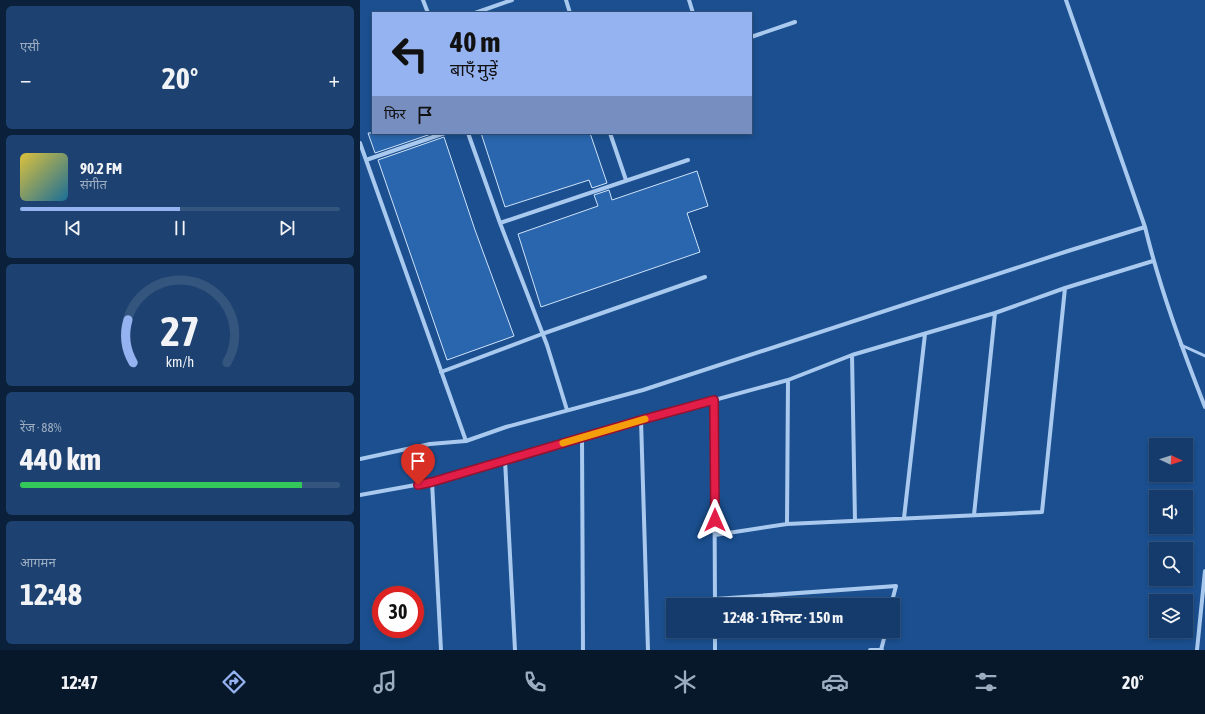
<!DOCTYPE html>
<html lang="hi">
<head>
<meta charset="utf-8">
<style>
  :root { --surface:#143b6b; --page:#1d4271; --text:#f1f3f6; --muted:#9dadc1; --line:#33557e; --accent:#95b2f1 }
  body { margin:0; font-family:"Asap Condensed","Noto Sans Devanagari",sans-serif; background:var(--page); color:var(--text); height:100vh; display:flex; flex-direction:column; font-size:15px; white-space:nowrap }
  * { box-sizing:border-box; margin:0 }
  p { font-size:13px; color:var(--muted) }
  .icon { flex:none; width:22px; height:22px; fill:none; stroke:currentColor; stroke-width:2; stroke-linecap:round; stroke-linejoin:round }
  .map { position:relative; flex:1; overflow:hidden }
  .panel { display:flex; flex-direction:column; gap:6px; padding:6px; background:#0b203b; width:360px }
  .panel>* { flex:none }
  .guide { position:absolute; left:12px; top:12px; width:380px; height:122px; border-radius:0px; box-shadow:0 2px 6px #0003,0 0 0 1px var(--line); background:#95b2f1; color:#111; overflow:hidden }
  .needle { width:26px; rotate:94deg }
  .buttons { position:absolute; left:789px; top:438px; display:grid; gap:8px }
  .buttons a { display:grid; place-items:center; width:44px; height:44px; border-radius:0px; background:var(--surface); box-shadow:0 2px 6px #0003,0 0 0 1px var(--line); font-size:20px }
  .speed { position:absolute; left:12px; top:586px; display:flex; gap:8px; font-size:20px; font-weight:700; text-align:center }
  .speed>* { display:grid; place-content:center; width:52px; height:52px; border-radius:50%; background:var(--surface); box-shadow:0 2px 6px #0003,0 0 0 1px var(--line); line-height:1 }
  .speed .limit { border:6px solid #d22; background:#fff; color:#111 }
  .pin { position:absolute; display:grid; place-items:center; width:34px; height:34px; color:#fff; margin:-41px -17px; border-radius:50% 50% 50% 0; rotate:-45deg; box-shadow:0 0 4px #0007 }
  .pin .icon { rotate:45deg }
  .me { position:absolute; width:44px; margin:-22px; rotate:0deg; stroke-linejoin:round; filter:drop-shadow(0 0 3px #0008) }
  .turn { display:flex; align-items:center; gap:14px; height:84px; padding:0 12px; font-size:18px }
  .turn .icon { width:52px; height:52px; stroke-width:2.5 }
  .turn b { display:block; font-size:28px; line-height:34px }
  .then { display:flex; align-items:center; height:38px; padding:0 12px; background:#0003; gap:8px; font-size:15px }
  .big { font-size:30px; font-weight:700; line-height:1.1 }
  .panel .card { flex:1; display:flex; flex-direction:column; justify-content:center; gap:6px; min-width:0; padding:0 14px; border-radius:6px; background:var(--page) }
  .panel .dial { align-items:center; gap:0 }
  .dial svg { height:104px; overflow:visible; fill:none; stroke:var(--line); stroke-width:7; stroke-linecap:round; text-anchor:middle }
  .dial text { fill:var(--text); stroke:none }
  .song { display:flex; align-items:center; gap:12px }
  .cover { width:48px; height:48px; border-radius:6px; background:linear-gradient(135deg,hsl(50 70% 55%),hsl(200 70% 35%)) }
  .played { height:4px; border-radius:2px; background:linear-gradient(90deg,var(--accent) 50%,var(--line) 50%) }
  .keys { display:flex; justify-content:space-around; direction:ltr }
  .heat { display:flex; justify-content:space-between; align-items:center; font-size:22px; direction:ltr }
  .charge { height:6px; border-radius:3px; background:linear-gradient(90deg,#34c759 88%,var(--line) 0) }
  .trip { position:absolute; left:306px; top:598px; width:234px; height:40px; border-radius:0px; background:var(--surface); box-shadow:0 2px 6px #0003,0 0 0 1px var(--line); font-weight:700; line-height:40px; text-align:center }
  .dock { display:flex; height:64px; justify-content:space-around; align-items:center; background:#08182b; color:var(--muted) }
  .dock .icon { width:28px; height:28px }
  .dock .active { color:var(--accent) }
  .dock b { font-size:18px; color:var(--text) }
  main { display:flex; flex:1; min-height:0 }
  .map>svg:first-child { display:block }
  .building { fill:#2a66ad; stroke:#cfe3fa }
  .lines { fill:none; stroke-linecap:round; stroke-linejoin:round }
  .service { stroke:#a9c9ee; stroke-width:3 }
  .minor { stroke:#a9c9ee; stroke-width:4 }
  .route-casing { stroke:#92132f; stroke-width:10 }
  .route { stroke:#e11d48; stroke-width:7 }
  .slow { stroke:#f59e0b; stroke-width:7 }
</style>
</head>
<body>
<main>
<section class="panel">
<div class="card"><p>एसी</p>
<div class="heat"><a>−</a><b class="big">20°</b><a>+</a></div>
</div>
<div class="card">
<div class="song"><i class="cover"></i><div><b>90.2 FM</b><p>संगीत</p></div></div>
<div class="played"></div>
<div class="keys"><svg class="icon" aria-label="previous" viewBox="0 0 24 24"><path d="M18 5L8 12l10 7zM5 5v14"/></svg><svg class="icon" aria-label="pause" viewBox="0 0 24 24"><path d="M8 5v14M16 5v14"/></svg><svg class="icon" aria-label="next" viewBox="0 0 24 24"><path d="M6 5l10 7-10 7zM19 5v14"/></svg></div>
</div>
<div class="card dial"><svg viewBox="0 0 100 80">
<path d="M14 69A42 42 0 1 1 86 69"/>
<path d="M14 69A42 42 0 0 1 10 36" stroke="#95b2f1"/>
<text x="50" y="56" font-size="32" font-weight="700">27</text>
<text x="50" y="72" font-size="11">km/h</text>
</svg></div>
<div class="card"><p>रेंज · 88%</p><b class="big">440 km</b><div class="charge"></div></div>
<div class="card"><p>आगमन</p><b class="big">12:48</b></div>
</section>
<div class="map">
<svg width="845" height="650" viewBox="0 0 845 650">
  <rect width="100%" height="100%" fill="#1b4f8f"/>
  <path class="building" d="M8 133H74L15 153Z
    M121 133H230L247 183 232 188 229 180 145 207Z
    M84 137 115 230 154 336 87 360 18 160Z
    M337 171 348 206 327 213 340 252 181 307 158 234 238 206 234 195 249 190 252 200Z"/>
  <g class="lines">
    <path class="service" d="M821 345 845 356"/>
    <path class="minor" d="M63 0 68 13
      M206 0 210 13
      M329 0 333 13
      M706 0 785 227C800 289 822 348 845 407
      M115 13 152 0
      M391 37 435 22
      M108 133 140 223 187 345 207 410
      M250 133 266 180
      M0 143 106 441
      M6 160 85 133
      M140 223 328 160
      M492 355 495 521
      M81 372 182 334 345 277
      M354 400 355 605
      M281 420 288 650
      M222 437 223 650
      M0 459 70 444 106 441 146 427 283 390 708 251 785 227
      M145 460 155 650
      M72 482 81 650
      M0 495 72 482 281 420 428 380 492 355 635 313 705 288 793 261
      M614 515 635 313
      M544 518 565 334
      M427 524 428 380
      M355 535 427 524 682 512 705 288
      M355 599 536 586 531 605
      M355 631V650
      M510 650H522
      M521 650 526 631
      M837 650 845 571"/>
  </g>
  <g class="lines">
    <g class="route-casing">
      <path id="route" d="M58 485 72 482 281 420 354 400 355 520"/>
    </g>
    <use href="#route" class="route"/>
    <path class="slow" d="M203 443 285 419"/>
  </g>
</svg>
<div class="buttons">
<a><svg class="needle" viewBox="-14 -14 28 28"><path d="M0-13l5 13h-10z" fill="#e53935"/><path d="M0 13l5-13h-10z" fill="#9dadc1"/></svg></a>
<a><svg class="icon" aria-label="sound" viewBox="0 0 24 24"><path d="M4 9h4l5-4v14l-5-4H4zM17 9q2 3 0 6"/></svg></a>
<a><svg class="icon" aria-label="search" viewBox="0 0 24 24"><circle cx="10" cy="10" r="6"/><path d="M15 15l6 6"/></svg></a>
<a><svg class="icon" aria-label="layers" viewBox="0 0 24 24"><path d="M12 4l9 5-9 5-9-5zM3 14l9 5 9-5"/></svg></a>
</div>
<div class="speed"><div class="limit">30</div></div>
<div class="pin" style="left:58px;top:485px;background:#d93025"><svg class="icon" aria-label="arrive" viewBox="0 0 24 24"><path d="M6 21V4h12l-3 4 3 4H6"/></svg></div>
<svg class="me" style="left:355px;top:520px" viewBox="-20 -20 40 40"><path d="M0-17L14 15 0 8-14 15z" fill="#e11d48" stroke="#fff" stroke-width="4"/></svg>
<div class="trip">12:48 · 1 मिनट · 150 m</div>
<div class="guide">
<div class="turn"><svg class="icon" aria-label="left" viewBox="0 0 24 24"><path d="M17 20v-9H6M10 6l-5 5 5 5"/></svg><div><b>40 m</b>बाएँ मुड़ें</div></div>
<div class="then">फिर<svg class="icon" aria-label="arrive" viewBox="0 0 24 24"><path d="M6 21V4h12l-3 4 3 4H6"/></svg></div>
</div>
</div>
</main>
<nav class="dock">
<b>12:47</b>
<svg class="icon active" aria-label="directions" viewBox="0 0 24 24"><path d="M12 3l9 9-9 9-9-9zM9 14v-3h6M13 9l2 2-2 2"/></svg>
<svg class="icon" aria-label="music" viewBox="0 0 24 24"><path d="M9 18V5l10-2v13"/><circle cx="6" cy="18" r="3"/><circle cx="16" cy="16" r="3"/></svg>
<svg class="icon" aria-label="phone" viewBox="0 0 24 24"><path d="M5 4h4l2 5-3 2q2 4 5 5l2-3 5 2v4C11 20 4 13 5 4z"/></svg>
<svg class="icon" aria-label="climate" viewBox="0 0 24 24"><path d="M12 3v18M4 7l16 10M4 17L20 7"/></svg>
<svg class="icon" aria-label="car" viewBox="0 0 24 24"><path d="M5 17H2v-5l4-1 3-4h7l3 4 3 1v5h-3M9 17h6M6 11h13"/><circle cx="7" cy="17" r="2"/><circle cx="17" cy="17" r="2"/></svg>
<svg class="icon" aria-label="filters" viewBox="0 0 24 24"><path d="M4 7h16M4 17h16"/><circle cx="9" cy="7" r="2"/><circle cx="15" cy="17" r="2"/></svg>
<b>20°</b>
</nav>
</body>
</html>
